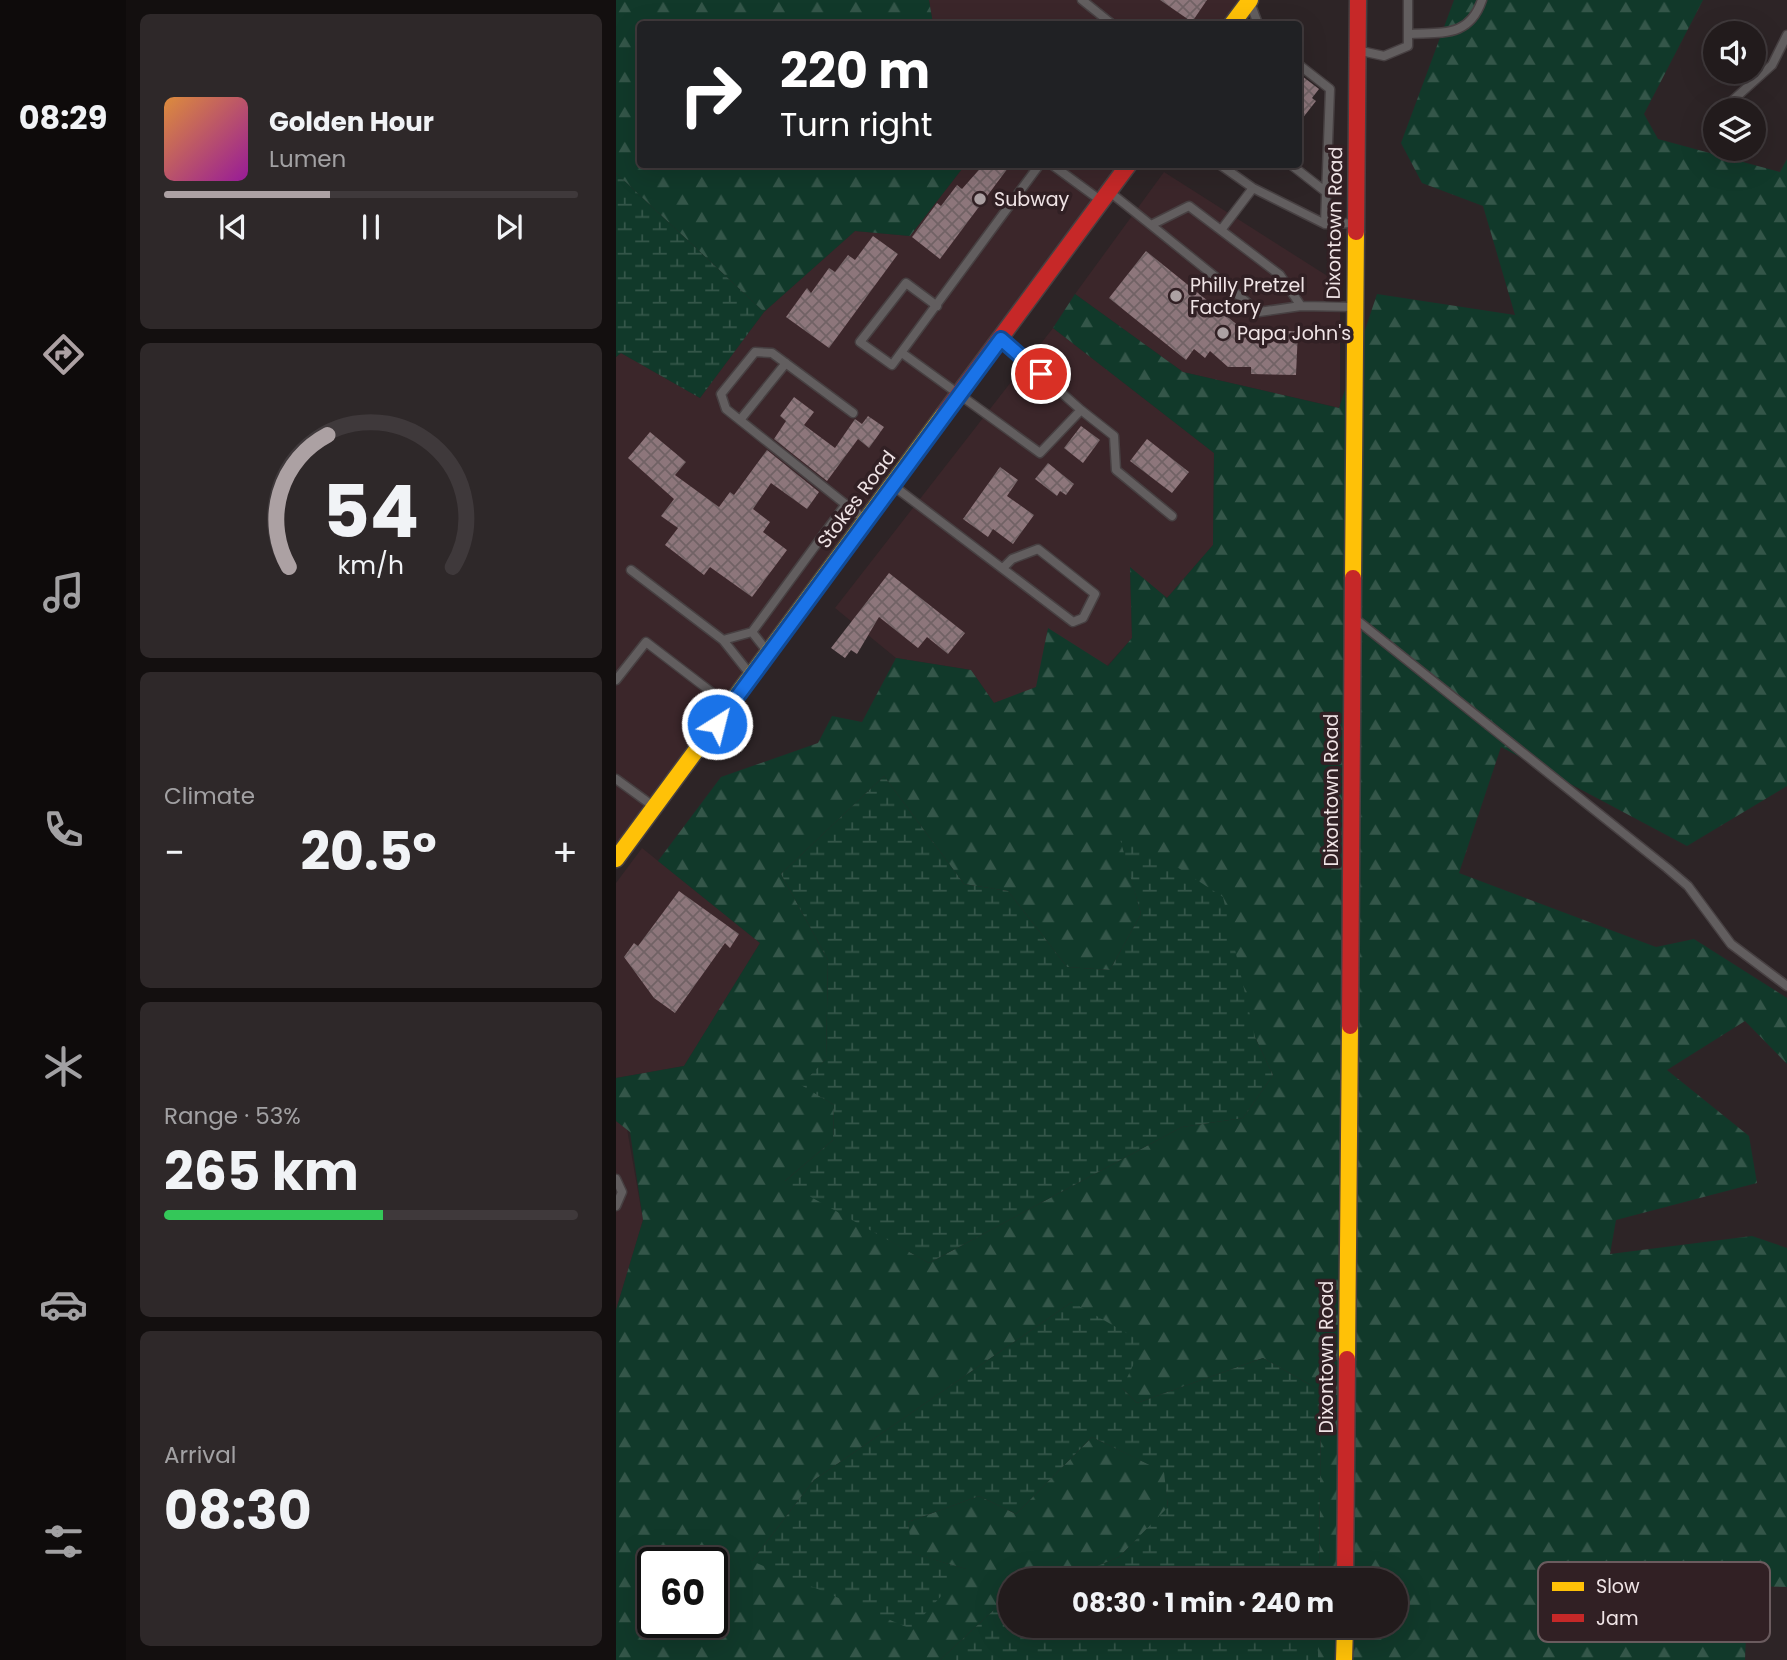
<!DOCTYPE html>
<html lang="en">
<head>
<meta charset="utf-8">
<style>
  :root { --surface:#221b1c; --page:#2e2829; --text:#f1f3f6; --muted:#a2a1a3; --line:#3f393b; --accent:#aca1a3 }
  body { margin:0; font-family:Poppins,sans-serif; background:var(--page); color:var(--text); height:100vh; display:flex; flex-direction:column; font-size:26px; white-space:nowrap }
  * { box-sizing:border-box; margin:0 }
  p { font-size:23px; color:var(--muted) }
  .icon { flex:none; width:38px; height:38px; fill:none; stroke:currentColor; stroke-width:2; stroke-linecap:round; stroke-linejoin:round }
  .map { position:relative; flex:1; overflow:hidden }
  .side { display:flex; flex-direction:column; gap:14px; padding:14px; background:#130f0f; width:490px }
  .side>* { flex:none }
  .hud { position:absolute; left:21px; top:21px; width:665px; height:147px; border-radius:7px; box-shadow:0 7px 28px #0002,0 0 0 2px var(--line); background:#202124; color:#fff; overflow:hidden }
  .tools { position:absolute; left:1087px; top:21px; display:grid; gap:14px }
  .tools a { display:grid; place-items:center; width:63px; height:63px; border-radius:50%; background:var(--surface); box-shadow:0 7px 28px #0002,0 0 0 2px var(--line); font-size:35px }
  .speed { position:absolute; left:21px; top:1547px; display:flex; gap:14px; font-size:35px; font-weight:700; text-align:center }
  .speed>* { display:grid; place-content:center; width:91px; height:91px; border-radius:50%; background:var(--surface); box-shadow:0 7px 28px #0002,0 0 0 2px var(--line); line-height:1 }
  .speed .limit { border:4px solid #111; border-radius:10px; background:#fff; color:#111 }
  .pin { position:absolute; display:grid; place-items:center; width:60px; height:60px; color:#fff; margin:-30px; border:4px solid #fff; border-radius:50%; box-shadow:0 2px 7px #0007 }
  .me { position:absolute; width:77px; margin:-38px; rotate:36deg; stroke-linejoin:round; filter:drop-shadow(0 0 5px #0008) }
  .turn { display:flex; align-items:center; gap:24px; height:147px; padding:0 28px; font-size:32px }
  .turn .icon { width:91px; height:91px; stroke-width:2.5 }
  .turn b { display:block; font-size:49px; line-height:60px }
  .big { font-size:52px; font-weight:700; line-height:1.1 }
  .side .tile { flex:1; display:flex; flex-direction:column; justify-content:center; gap:10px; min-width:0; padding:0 24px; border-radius:10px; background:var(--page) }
  .side .dial { align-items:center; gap:0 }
  .dial svg { height:182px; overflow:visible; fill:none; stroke:var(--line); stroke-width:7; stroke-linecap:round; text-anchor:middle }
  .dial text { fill:var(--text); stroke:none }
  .song { display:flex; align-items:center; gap:21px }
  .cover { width:84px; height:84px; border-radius:10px; background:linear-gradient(135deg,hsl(30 70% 55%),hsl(300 70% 35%)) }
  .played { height:7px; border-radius:4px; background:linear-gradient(90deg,var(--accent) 40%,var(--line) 40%) }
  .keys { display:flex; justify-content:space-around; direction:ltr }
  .heat { display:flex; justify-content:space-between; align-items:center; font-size:38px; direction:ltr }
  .charge { height:10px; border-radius:5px; background:linear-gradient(90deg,#34c759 53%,var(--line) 0) }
  .trip { position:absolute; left:382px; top:1568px; width:410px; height:70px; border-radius:35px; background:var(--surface); box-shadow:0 7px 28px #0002,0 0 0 2px var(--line); font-weight:700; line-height:70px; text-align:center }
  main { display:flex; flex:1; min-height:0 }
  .tab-bar { display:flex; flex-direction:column; width:126px; justify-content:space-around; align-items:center; background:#0e0b0b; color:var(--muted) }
  .tab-bar .icon { width:49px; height:49px }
  .tab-bar .active { color:var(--accent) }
  .tab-bar b { font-size:32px; color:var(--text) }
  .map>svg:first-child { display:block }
  .built { fill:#3b262a }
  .forest { fill:url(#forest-firs); fill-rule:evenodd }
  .wetland { fill:url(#wetland-marsh) }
  .building { fill:url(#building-cross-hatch) }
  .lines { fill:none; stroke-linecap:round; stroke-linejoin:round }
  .lane-casing { stroke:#474042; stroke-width:11 }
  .slow-casing { stroke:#474042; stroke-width:19 }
  .jam-casing { stroke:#474042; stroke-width:19 }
  .lane { stroke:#625e5f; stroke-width:8 }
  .slow { stroke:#ffc107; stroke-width:16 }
  .jam { stroke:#c62828; stroke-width:16 }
  .route-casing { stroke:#114b97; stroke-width:18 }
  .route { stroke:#1a73e8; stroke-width:12 }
  .poi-dot { fill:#aca1a3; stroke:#312024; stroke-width:2.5 }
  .labels { text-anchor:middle; stroke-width:7; stroke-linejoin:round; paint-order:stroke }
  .poi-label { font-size:19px; fill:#f0e4e6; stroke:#312024; text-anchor:start }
  .street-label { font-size:19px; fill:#f0e4e6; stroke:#312024 }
  .key { fill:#312024; stroke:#6a5b5e; stroke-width:2 }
  .key-label { font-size:19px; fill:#f0e4e6 }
</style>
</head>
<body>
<main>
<nav class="tab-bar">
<b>08:29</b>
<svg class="icon active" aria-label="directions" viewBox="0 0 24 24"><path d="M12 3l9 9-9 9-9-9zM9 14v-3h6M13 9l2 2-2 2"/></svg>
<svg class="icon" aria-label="music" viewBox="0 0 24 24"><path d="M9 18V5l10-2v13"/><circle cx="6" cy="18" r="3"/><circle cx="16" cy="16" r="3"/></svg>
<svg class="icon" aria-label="phone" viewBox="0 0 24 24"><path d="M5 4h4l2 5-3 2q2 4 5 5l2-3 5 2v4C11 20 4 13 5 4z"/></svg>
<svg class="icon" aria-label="climate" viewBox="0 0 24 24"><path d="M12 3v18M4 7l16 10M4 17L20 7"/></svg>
<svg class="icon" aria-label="car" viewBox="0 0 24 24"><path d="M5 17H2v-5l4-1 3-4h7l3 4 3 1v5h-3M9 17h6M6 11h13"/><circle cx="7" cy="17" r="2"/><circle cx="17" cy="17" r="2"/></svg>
<svg class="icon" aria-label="filters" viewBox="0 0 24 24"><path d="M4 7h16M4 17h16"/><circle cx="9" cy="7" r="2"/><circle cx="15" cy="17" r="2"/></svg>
</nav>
<section class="side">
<div class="tile">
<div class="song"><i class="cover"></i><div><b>Golden Hour</b><p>Lumen</p></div></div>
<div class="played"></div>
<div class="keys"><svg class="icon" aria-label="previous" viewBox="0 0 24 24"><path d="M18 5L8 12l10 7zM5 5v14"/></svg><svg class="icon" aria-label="pause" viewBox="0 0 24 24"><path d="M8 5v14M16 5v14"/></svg><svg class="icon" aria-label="next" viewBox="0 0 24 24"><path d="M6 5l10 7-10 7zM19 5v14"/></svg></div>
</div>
<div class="tile dial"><svg viewBox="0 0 100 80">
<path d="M14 69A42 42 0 1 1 86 69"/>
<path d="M14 69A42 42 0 0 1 31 11" stroke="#aca1a3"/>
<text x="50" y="56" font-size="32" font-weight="700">54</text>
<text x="50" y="72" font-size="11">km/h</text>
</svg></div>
<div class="tile"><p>Climate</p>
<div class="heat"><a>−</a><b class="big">20.5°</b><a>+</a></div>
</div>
<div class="tile"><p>Range · 53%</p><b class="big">265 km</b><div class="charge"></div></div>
<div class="tile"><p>Arrival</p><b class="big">08:30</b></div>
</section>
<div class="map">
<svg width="1171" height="1660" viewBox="0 0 1171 1660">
  <defs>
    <pattern id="forest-firs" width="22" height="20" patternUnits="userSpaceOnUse" patternTransform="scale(1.75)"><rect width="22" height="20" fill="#11392a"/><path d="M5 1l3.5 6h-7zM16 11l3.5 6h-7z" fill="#345649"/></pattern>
    <pattern id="wetland-marsh" width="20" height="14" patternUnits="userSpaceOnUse" patternTransform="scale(1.75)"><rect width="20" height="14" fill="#11392a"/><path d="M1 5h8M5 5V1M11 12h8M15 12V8" fill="none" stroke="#345649"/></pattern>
    <pattern id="building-cross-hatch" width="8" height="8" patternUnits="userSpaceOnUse" patternTransform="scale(1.75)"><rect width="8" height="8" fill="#8d767b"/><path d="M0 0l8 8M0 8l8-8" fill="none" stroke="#716265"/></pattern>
  </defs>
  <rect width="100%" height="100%" fill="#2d2426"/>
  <path class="built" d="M313 0H634L616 24H317Z
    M349 165H513L0 859V357L5 353 84 398 148 312 239 231 294 236Z
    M548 172 724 284V408L567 372 459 294Z
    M437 328 598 453 597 545 551 598 514 568 516 638 491 666 378 703 355 670 280 658 219 608Z
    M26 848 144 943 68 1066 0 1078V883Z
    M0 1121 11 1129 27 1220 0 1310Z"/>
  <path class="forest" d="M0 0H313L317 24H24V164L349 165 294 236 239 231 148 312 0 173Z
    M838 0H1087L1028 114 1042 139 1164 172 1171 159V786L1071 846 885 747 843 873 1040 947 1078 939 1171 998V1064L1129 1021 1051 1070 1133 1136 1141 1183 1000 1220 994 1254 1136 1236 1171 1248V1587L1132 1586 1129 1660H702V1626H779V1580H703L705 1391 647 1358 521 1403 506 1388 456 1302 198 1480 136 1561 350 1569 295 1553 292 1522 363 1496 400 1514 476 1437 549 1472 552 1508 503 1557 448 1580H394V1603L379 1609 324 1660H0V1310L27 1220 14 1132 0 1121V1078L68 1066 144 943 42 861 105 777 202 743 216 716 246 722 280 658 355 670 378 703 420 687 432 628 492 666 516 638 514 567 551 598 597 545 598 453 437 328 459 294 567 372 723 408 761 294 899 315 867 206 806 183 785 143ZM268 776 348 884 392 891 451 967 494 970 525 914 502 829 639 1037 657 1075 627 1118 566 1127 313 1263 169 1181 217 1140 218 1105 186 1085 210 1059 212 960 165 874ZM37 1563H96V1622H37Z"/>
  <path class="wetland" d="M0 173 148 312 84 398 5 353 0 357Z
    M268 776 348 884 392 891 451 967 494 970 525 914 501 828 607 897 639 1037 657 1075 627 1118 566 1127 313 1263 168 1182 217 1140 218 1105 185 1085 210 1059 212 960 165 874Z
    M456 1302 528 1343 506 1388 521 1403 647 1358 705 1391 703 1580H448L503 1557 552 1507 548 1472 476 1437 400 1514 363 1496 292 1522 296 1553 350 1569 295 1629 136 1561 198 1480Z
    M394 1603V1626H702V1660H324L379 1609Z"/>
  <path class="building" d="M544 0H591L576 22Z
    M682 73 703 89 696 98 700 101 682 124Z
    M368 164H395L324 259 296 237 321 203 325 206 341 185 346 189Z
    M257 236 282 254 213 348 170 317 191 288 195 293 213 268 219 272 232 255 239 260Z
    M530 251 629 331H682L680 375 635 374V367H612L594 351 589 358 578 349 570 360 493 298Z
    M178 397 198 412 188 425 219 448 239 419 246 424 252 416 268 427 253 448 242 439 211 481 158 439 170 421 164 416Z
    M465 426 484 440 467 463 448 448Z
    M34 432 70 462 59 475 103 507 114 492 118 495 151 450 203 492 191 509 155 483 137 509 154 522 147 532 171 550 136 597 94 567 88 575 49 545 62 528 45 516 58 499 12 458Z
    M531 439 573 472 556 493 514 461Z
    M432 463 458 484 450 495 444 491 441 496 419 479Z
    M384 467 402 480 391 496 418 515 397 544 377 529 372 537 347 519Z
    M273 573 349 633 332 654 311 637 302 648 263 617 241 654 235 650 229 658 215 648Z
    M63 891 123 934 114 948 109 943 59 1013 38 998 8 957 18 943 22 946Z"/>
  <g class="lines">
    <g class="lane-casing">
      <path id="lane" d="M466 0 496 24
        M635 5 642 24
        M792 34C826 32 853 38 866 0
        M745 51 768 56 792 46V0
        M682 64 714 89 709 224 739 223
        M1107 109 1156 65 1171 35
        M435 164 484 200
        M603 164 637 188 605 230
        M674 164 710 192
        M637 188 709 224
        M495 193 535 225 573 206 664 275 685 306 738 307
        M535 225 643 312 685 306
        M321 306 290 283 244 342 276 365 424 164
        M286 353 424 453 465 410 386 340
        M465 410 498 436 500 470 556 516
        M237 413 156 353 139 352 105 394 110 409 248 519
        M124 420 170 363
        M279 487 457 622 467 618 479 594 422 549 396 559 387 568
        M15 570 107 640 134 674
        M742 621 1051 868 1072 886 1115 944 1171 986
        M136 632 151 651
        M107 640 136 632 230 504
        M0 680 30 642 111 704
        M0 779 37 806
        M0 1179 6 1192 0 1206"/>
    </g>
    <g class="slow-casing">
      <path id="slow" d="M616 24 634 0
        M737 578 740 232
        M0 859 328 414
        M731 1359 734 1026
        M728 1660 729 1626"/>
    </g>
    <g class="jam-casing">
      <path id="jam" d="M740 232 742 0
        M328 414 513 164
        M734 1026 737 578
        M729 1580 731 1359"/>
    </g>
    <use href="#lane" class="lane"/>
    <use href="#slow" class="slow"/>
    <use href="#jam" class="jam"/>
  </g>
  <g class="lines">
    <g class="route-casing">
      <path id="route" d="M101 724 385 339 425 374"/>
    </g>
    <use href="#route" class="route"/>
  </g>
  <g class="poi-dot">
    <circle cx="364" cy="199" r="7"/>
    <circle cx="560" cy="296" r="7"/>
    <circle cx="607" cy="333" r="7"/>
  </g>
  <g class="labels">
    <g class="poi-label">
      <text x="378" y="206">Subway</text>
      <text x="574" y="292">Philly Pretzel<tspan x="574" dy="22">Factory</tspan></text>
      <text x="621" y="340">Papa John's</text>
    </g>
    <g class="street-label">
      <text transform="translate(718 223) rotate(-89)" y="7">Dixontown Road</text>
      <text transform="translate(240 499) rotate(-53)" y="7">Stokes Road</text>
      <text transform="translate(715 790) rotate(-90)" y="7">Dixontown Road</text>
      <text transform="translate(710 1357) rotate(-90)" y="7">Dixontown Road</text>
    </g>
  </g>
  <rect x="922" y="1562" width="232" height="80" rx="10" class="key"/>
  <rect x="936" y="1582" width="32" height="9" fill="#ffc107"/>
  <rect x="936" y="1614" width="32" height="8" fill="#c62828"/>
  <g class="key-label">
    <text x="980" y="1593">Slow</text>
    <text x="980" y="1625">Jam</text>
  </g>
</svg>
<div class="tools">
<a><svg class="icon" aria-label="sound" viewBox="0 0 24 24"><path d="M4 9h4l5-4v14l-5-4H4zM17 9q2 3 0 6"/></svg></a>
<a><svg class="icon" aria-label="layers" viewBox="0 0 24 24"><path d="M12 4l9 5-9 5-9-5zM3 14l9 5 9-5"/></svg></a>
</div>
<div class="speed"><div class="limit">60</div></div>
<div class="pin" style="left:425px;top:374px;background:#d93025"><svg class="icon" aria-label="arrive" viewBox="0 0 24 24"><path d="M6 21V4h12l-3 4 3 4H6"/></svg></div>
<svg class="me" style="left:101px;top:724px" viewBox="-20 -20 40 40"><circle r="17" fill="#1a73e8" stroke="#fff" stroke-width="3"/><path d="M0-11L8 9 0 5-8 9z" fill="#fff"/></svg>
<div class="trip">08:30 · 1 min · 240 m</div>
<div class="hud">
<div class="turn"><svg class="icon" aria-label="right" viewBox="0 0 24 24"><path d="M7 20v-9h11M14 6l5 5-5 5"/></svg><div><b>220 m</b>Turn right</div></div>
</div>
</div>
</main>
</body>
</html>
